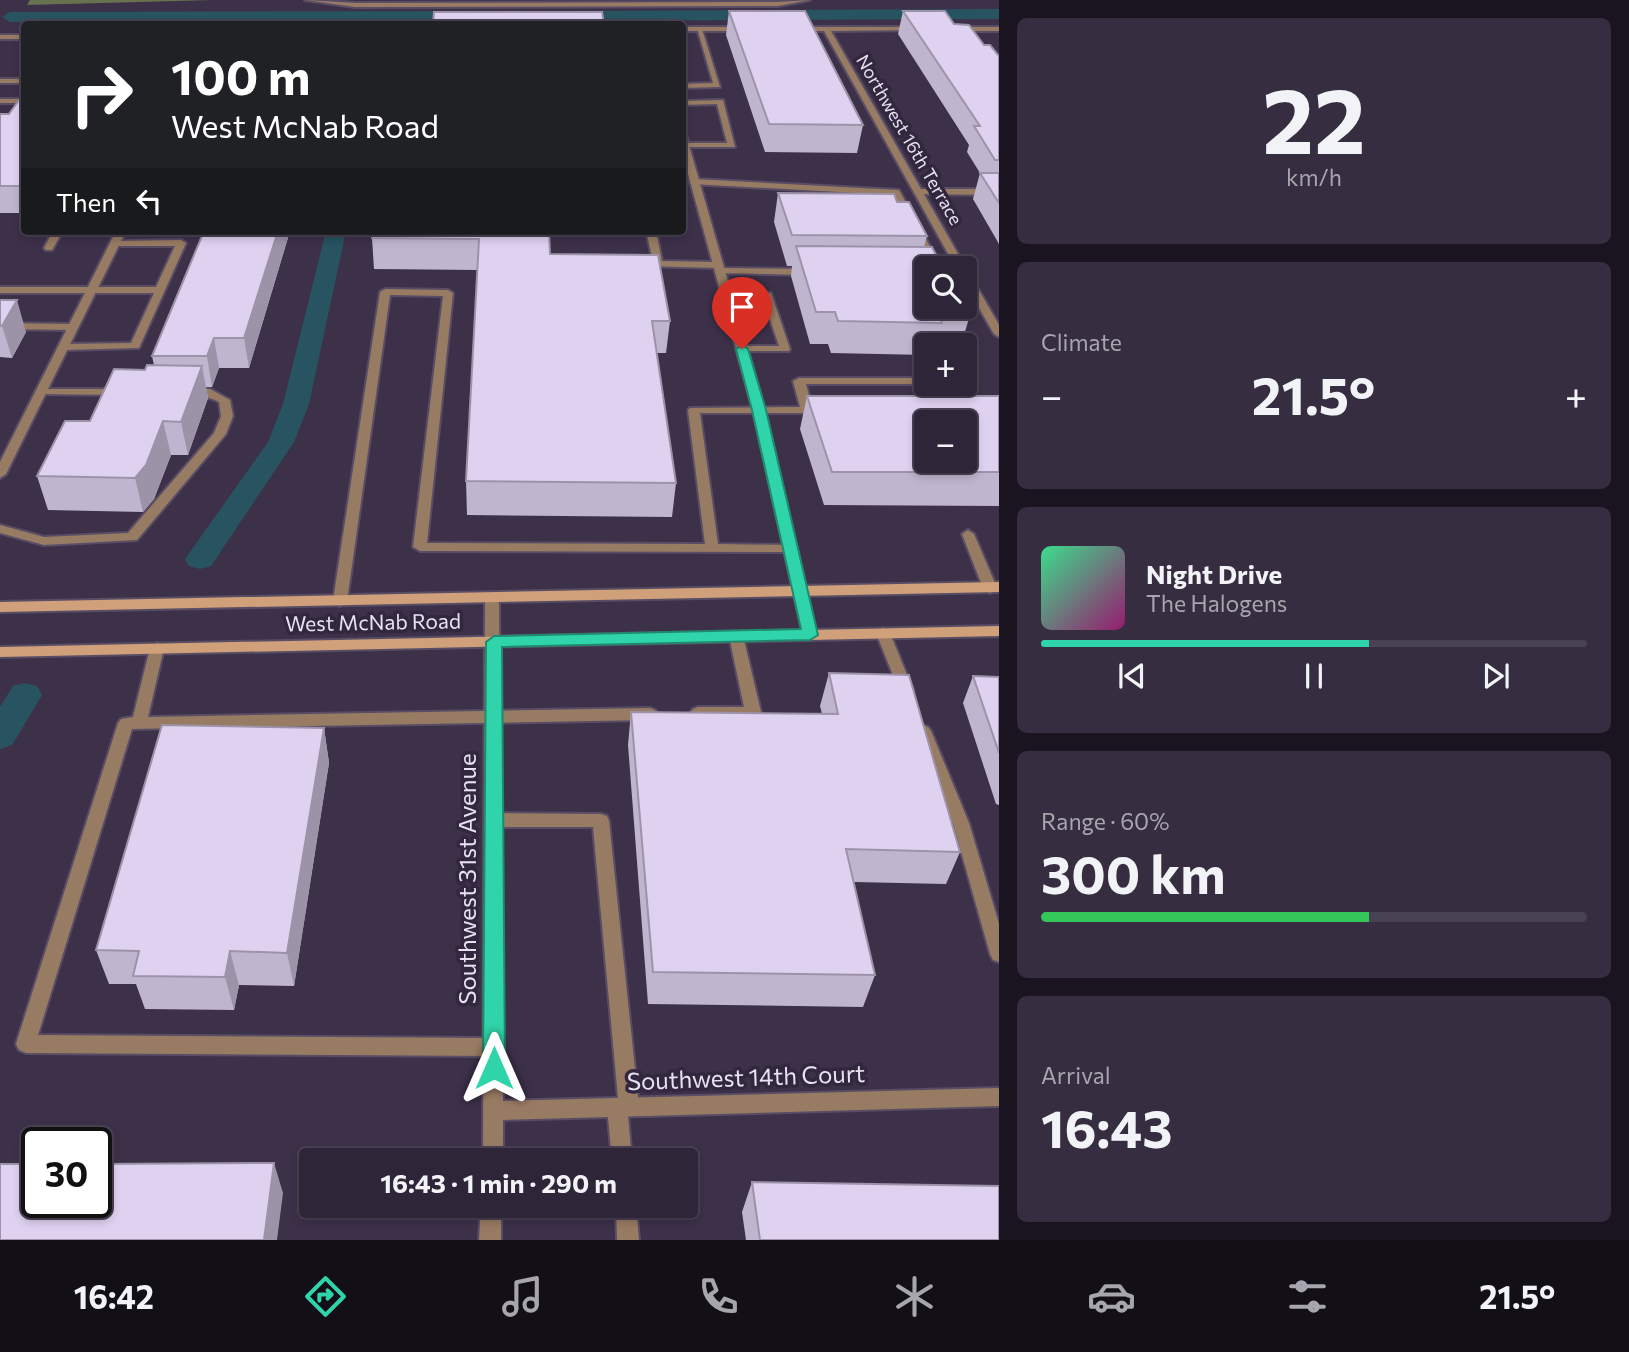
<!DOCTYPE html>
<html lang="en">
<head>
<meta charset="utf-8">
<style>
  :root { --surface:#2e2538; --page:#362d40; --text:#f1f3f6; --muted:#a7a5ae; --line:#494253; --accent:#30d4aa }
  body { margin:0; font-family:Commissioner,sans-serif; background:var(--page); color:var(--text); height:100vh; display:flex; flex-direction:column; font-size:26px; white-space:nowrap }
  * { box-sizing:border-box; margin:0 }
  p { font-size:23px; color:var(--muted) }
  .icon { flex:none; width:38px; height:38px; fill:none; stroke:currentColor; stroke-width:2; stroke-linecap:round; stroke-linejoin:round }
  .map { position:relative; flex:1; overflow:hidden }
  .sheet { display:flex; flex-direction:column; gap:18px; padding:18px; background:#19141f; width:630px }
  .sheet>* { flex:none }
  .top-card { position:absolute; left:21px; top:21px; width:665px; height:214px; border-radius:7px; box-shadow:0 4px 10px #0003,0 0 0 2px var(--line); background:#202124; color:#fff; overflow:hidden }
  .tools { position:absolute; left:914px; top:256px; display:grid; gap:14px }
  .tools a { display:grid; place-items:center; width:63px; height:63px; border-radius:7px; background:var(--surface); box-shadow:0 4px 10px #0003,0 0 0 2px var(--line); font-size:35px }
  .speed { position:absolute; left:21px; top:1127px; display:flex; gap:14px; font-size:35px; font-weight:700; text-align:center }
  .speed>* { display:grid; place-content:center; width:91px; height:91px; border-radius:50%; background:var(--surface); box-shadow:0 4px 10px #0003,0 0 0 2px var(--line); line-height:1 }
  .speed .limit { border:4px solid #111; border-radius:10px; background:#fff; color:#111 }
  .pin { position:absolute; display:grid; place-items:center; width:60px; height:60px; color:#fff; margin:-72px -30px; border-radius:50% 50% 50% 0; rotate:-45deg; box-shadow:0 0 7px #0007 }
  .pin .icon { rotate:45deg }
  .me { position:absolute; width:77px; margin:-38px; rotate:0deg; stroke-linejoin:round; filter:drop-shadow(0 0 5px #0008) }
  .turn { display:flex; align-items:center; gap:24px; height:147px; padding:0 35px; font-size:32px }
  .turn .icon { width:91px; height:91px; stroke-width:2.5 }
  .turn b { display:block; font-size:49px; line-height:60px }
  .then { display:flex; align-items:center; height:66px; padding:0 35px; background:#0003; gap:14px; font-size:26px }
  .big { font-size:52px; font-weight:700; line-height:1.1 }
  .sheet .tile { flex:1; display:flex; flex-direction:column; justify-content:center; gap:10px; min-width:0; padding:0 24px; border-radius:10px; background:var(--page) }
  .sheet .dial { align-items:center; gap:0 }
  .dial b { font-size:91px; line-height:1 }
  .song { display:flex; align-items:center; gap:21px }
  .cover { width:84px; height:84px; border-radius:10px; background:linear-gradient(135deg,hsl(150 70% 55%),hsl(320 70% 35%)) }
  .played { height:7px; border-radius:4px; background:linear-gradient(90deg,var(--accent) 60%,var(--line) 60%) }
  .keys { display:flex; justify-content:space-around; direction:ltr }
  .heat { display:flex; justify-content:space-between; align-items:center; font-size:38px; direction:ltr }
  .charge { height:10px; border-radius:5px; background:linear-gradient(90deg,#34c759 60%,var(--line) 0) }
  .trip { position:absolute; left:299px; top:1148px; width:399px; height:70px; border-radius:7px; background:var(--surface); box-shadow:0 4px 10px #0003,0 0 0 2px var(--line); font-weight:700; line-height:70px; text-align:center }
  .menu { display:flex; height:112px; justify-content:space-around; align-items:center; background:#120f16; color:var(--muted) }
  .menu .icon { width:49px; height:49px }
  .menu .current { color:var(--accent) }
  .menu b { font-size:32px; color:var(--text) }
  main { display:flex; flex:1; min-height:0 }
  .map>svg:first-child { display:block }
  .forest { fill:#69724f }
  .lines { fill:none; stroke-linecap:round; stroke-linejoin:round }
  .canal { fill:#285360; fill-rule:evenodd }
  .lane-casing { stroke:#584d65; stroke-width:4 }
  .street-casing { stroke:#584d65; stroke-width:4 }
  .secondary-casing { stroke:#584d65; stroke-width:4 }
  .lane { fill:#987b63; fill-rule:evenodd }
  .street { fill:#987b63; fill-rule:evenodd }
  .secondary { fill:#cfa079; fill-rule:evenodd }
  .wall { fill:#c0b5cf }
  .shaded-wall { fill:#9c93a9 }
  .building { fill:#dfd2f1; stroke:#9c93a9; stroke-width:2; fill-rule:evenodd }
  .route { fill:#30d4aa; stroke:#1f8a6e; stroke-width:2 }
  .labels { text-anchor:middle; stroke-width:7; stroke-linejoin:round; paint-order:stroke }
  .far-street-label { font-size:18px; fill:#e7e1f0; stroke:#32273f }
  .street-label { font-size:21px; fill:#e7e1f0; stroke:#32273f }
  .near-street-label { font-size:24px; fill:#e7e1f0; stroke:#32273f }
</style>
</head>
<body>
<main>
<div class="map">
<svg width="999" height="1240" viewBox="0 0 999 1240">
  <rect width="100%" height="100%" fill="#3d314a"/>
  <path class="forest" d="M30 0H213L27 5Z"/>
  <g class="lines">
    <path class="canal" d="M999 9V19L561 21 553 16 561 11Z
      M477 11 485 16 482 19 10 22 2 17 10 12Z
      M326 231H346L309 404 294 442 211 566 200 569 189 566 185 559 268 442 283 404Z
      M25 683 37 686 42 695 12 745 0 749V707L13 686Z"/>
    <g class="lane-casing">
      <path id="lane" d="M305 0 355 3 778 2 810 0 778 6 355 7Z
        M697 28 702 29 720 87 682 88V84L713 83Z
        M0 35H24V39H0Z
        M0 79H24V83H0Z
        M0 99H24V103H0Z
        M723 100 735 147H682V143H727L717 104 682 105V101Z
        M694 179 899 190 932 250 947 268H937L923 251 893 195 691 184 690 182Z
        M918 189H999V195L915 194 914 192Z
        M53 231H63L52 250H46L44 248Z
        M646 231H656L662 261 718 262 723 265 718 268 639 266V262L653 261Z
        M115 241 181 240 186 243 139 348 64 350 59 347 64 344 131 343 154 293H0V287H156L175 246H112L110 244Z
        M720 268 809 269 814 272 809 275 717 273V269Z
        M385 289 448 290 453 293 427 543 705 544 688 410 690 408 800 407 793 381 799 378H911L917 381 911 384H806L812 407H823L829 410 823 413H700L718 544 789 545 794 546 796 549 794 552 420 551 413 547 443 296 390 295 347 601 340 606 333 601 380 292Z
        M726 291 771 293 790 349 789 351H738V347L742 346H779L763 298 722 296 721 294Z
        M0 323 73 324 78 327 73 330 0 329Z
        M41 389H120L126 392 120 395 37 394 35 392Z
        M210 389 230 400 233 416 226 434 137 540 44 545 0 533V525L44 537 128 533 214 433 221 416 219 402C205 394 192 398 183 392L189 389Z
        M968 530 974 534 997 588 995 591 990 593 983 588 962 534Z
        M883 628 890 633 913 690 911 694H901L899 690 876 633Z
        M736 631 743 636 761 712 758 716 753 718 693 717 690 713 693 709 698 707H744L729 636Z
        M157 643 164 648 148 717 650 708 655 710 658 714 655 718 650 720 132 729 38 1035 494 1038 501 1041 504 1047 501 1053 494 1056 26 1053 19 1050 16 1044 118 723 121 719 133 717 150 648Z
        M923 725 928 727 931 731 969 823 999 924V962L993 960 990 954 953 823 915 731 918 727Z
        M494 813 601 814 607 816 609 821 639 1107 636 1114 628 1116 632 1160H612L607 1107 610 1100 618 1098 593 827H494L488 825 486 820 488 815Z
        M616 1206H636L639 1240H617Z"/>
    </g>
    <g class="street-casing">
      <path id="street" d="M682 27H744L747 29 744 31H682Z
        M916 27 918 30 831 31 966 268 964 270 969 273 999 325V337L994 334 964 282V268H956L824 31H796L793 29 796 27Z
        M999 27V31H953L950 29 953 27Z
        M682 133 686 135 765 410 817 635 810 640 803 635 753 410 682 152Z
        M116 231H126L6 474 0 478V462Z
        M492 593 499 598 503 1101 999 1088V1106L503 1120V1160H483L485 598Z
        M481 1206H501V1240H479Z"/>
    </g>
    <g class="secondary-casing">
      <path id="secondary" d="M999 582V592L0 612V602Z
        M999 626V636L0 657V647Z"/>
    </g>
    <use href="#lane" class="lane"/>
    <use href="#street" class="street"/>
    <use href="#secondary" class="secondary"/>
  </g>
  <path class="wall" d="M729 11 863 125 857 153 765 152 726 35Z
    M903 11 954 24 999 56V244L973 199 980 173 967 152 969 145 898 34Z
    M24 93V213H0V114H9Z
    M778 193 897 202 927 236 924 247 941 265 970 315 961 345H926V355L831 353 828 344H810L791 276 792 266H787L774 222Z
    M290 231 249 368H219L212 387H206L208 398 188 455H171L154 499 143 512 48 510 37 476 90 421 145 370 154 365 152 356Z
    M549 231 550 254 670 321 666 353H656L676 483 672 517 467 515 466 481 478 270 374 269 372 238Z
    M0 300 26 332 12 358 0 357Z
    M807 396H999V506L824 505 800 429Z
    M829 673 960 852 946 884 854 882 875 975 863 1007 648 1004 628 745 631 712 822 714 820 706Z
    M973 676 999 677V805L996 804 963 703Z
    M324 728 329 763 294 986 239 985 234 1010 145 1009 136 984H109L96 950Z
    M752 1182 999 1240H746L742 1212Z"/>
  <path class="shaded-wall" d="M278 231H290L249 368 244 338Z
    M17 300 26 332 12 358 2 326Z
    M214 338 219 368 212 387 207 356Z
    M202 366 208 398 188 455 181 422Z
    M163 421 171 455 154 499 143 512 135 478Z
    M324 728 329 763 294 986 287 953Z
    M230 951 239 985 234 1010 225 977Z
    M274 1163 283 1193 277 1240H264Z"/>
  <path class="building" d="M729 11H805L863 125 769 124Z
    M903 11H945L954 24 969 25 984 45H990L999 56V160H995L974 126H980Z
    M434 12H602L604 24H433Z
    M24 93V186H0V114H9Z
    M980 173H999V203Z
    M778 193 894 194 897 202H909L927 236 792 235Z
    M204 231H278L244 338H214L207 356H152Z
    M373 231H549L550 254 658 255 670 321H652L676 483 466 481 479 239 372 238Z
    M796 246 932 247 941 265H945L947 268H926V306H964V303L970 315H939L942 323 838 321 835 312H816Z
    M0 300H17L2 326H0Z
    M147 365 202 366 181 422 163 421 146 465 135 478 37 476 65 421H90L114 369 145 370Z
    M807 396H999V472H832ZM926 422H964V460H926Z
    M829 673 909 675 960 852 846 849 875 975 653 972 631 712 838 714Z
    M973 676 999 677V753Z
    M162 725 324 728 287 953 230 951 225 977 133 976 139 951 96 950Z
    M274 1163 264 1240H0V1164H37V1202H96V1164Z
    M752 1182 999 1186V1240H760Z"/>
  <path class="route" d="M742 345 748 349 766 410 818 635 810 640 502 647 505 1068 502 1076 494 1079 486 1076 483 1068 486 642 494 636 801 629 752 410 736 349Z"/>
  <g class="labels">
    <g class="far-street-label">
      <text transform="translate(909 140) rotate(60)" y="6">Northwest 16th Terrace</text>
    </g>
    <g class="street-label">
      <text transform="translate(373 623) rotate(-1)" y="7">West McNab Road</text>
    </g>
    <g class="near-street-label">
      <text transform="translate(468 879) rotate(-90)" y="8">Southwest 31st Avenue</text>
      <text transform="translate(746 1078) rotate(-2)" y="8">Southwest 14th Court</text>
    </g>
  </g>
</svg>
<div class="tools">
<a><svg class="icon" aria-label="search" viewBox="0 0 24 24"><circle cx="10" cy="10" r="6"/><path d="M15 15l6 6"/></svg></a>
<a>+</a>
<a>−</a>
</div>
<div class="speed"><div class="limit">30</div></div>
<div class="pin" style="left:742px;top:349px;background:#d93025"><svg class="icon" aria-label="arrive" viewBox="0 0 24 24"><path d="M6 21V4h12l-3 4 3 4H6"/></svg></div>
<svg class="me" style="left:494px;top:1068px" viewBox="-20 -20 40 40"><path d="M0-17L14 15 0 8-14 15z" fill="#30d4aa" stroke="#fff" stroke-width="4"/></svg>
<div class="trip">16:43 · 1 min · 290 m</div>
<div class="top-card">
<div class="turn"><svg class="icon" aria-label="right" viewBox="0 0 24 24"><path d="M7 20v-9h11M14 6l5 5-5 5"/></svg><div><b>100 m</b>West McNab Road</div></div>
<div class="then">Then<svg class="icon" aria-label="left" viewBox="0 0 24 24"><path d="M17 20v-9H6M10 6l-5 5 5 5"/></svg></div>
</div>
</div>
<section class="sheet">
<div class="tile dial"><b>22</b><p>km/h</p></div>
<div class="tile"><p>Climate</p>
<div class="heat"><a>−</a><b class="big">21.5°</b><a>+</a></div>
</div>
<div class="tile">
<div class="song"><i class="cover"></i><div><b>Night Drive</b><p>The Halogens</p></div></div>
<div class="played"></div>
<div class="keys"><svg class="icon" aria-label="previous" viewBox="0 0 24 24"><path d="M18 5L8 12l10 7zM5 5v14"/></svg><svg class="icon" aria-label="pause" viewBox="0 0 24 24"><path d="M8 5v14M16 5v14"/></svg><svg class="icon" aria-label="next" viewBox="0 0 24 24"><path d="M6 5l10 7-10 7zM19 5v14"/></svg></div>
</div>
<div class="tile"><p>Range · 60%</p><b class="big">300 km</b><div class="charge"></div></div>
<div class="tile"><p>Arrival</p><b class="big">16:43</b></div>
</section>
</main>
<nav class="menu">
<b>16:42</b>
<svg class="icon current" aria-label="directions" viewBox="0 0 24 24"><path d="M12 3l9 9-9 9-9-9zM9 14v-3h6M13 9l2 2-2 2"/></svg>
<svg class="icon" aria-label="music" viewBox="0 0 24 24"><path d="M9 18V5l10-2v13"/><circle cx="6" cy="18" r="3"/><circle cx="16" cy="16" r="3"/></svg>
<svg class="icon" aria-label="phone" viewBox="0 0 24 24"><path d="M5 4h4l2 5-3 2q2 4 5 5l2-3 5 2v4C11 20 4 13 5 4z"/></svg>
<svg class="icon" aria-label="climate" viewBox="0 0 24 24"><path d="M12 3v18M4 7l16 10M4 17L20 7"/></svg>
<svg class="icon" aria-label="car" viewBox="0 0 24 24"><path d="M5 17H2v-5l4-1 3-4h7l3 4 3 1v5h-3M9 17h6M6 11h13"/><circle cx="7" cy="17" r="2"/><circle cx="17" cy="17" r="2"/></svg>
<svg class="icon" aria-label="filters" viewBox="0 0 24 24"><path d="M4 7h16M4 17h16"/><circle cx="9" cy="7" r="2"/><circle cx="15" cy="17" r="2"/></svg>
<b>21.5°</b>
</nav>
</body>
</html>
